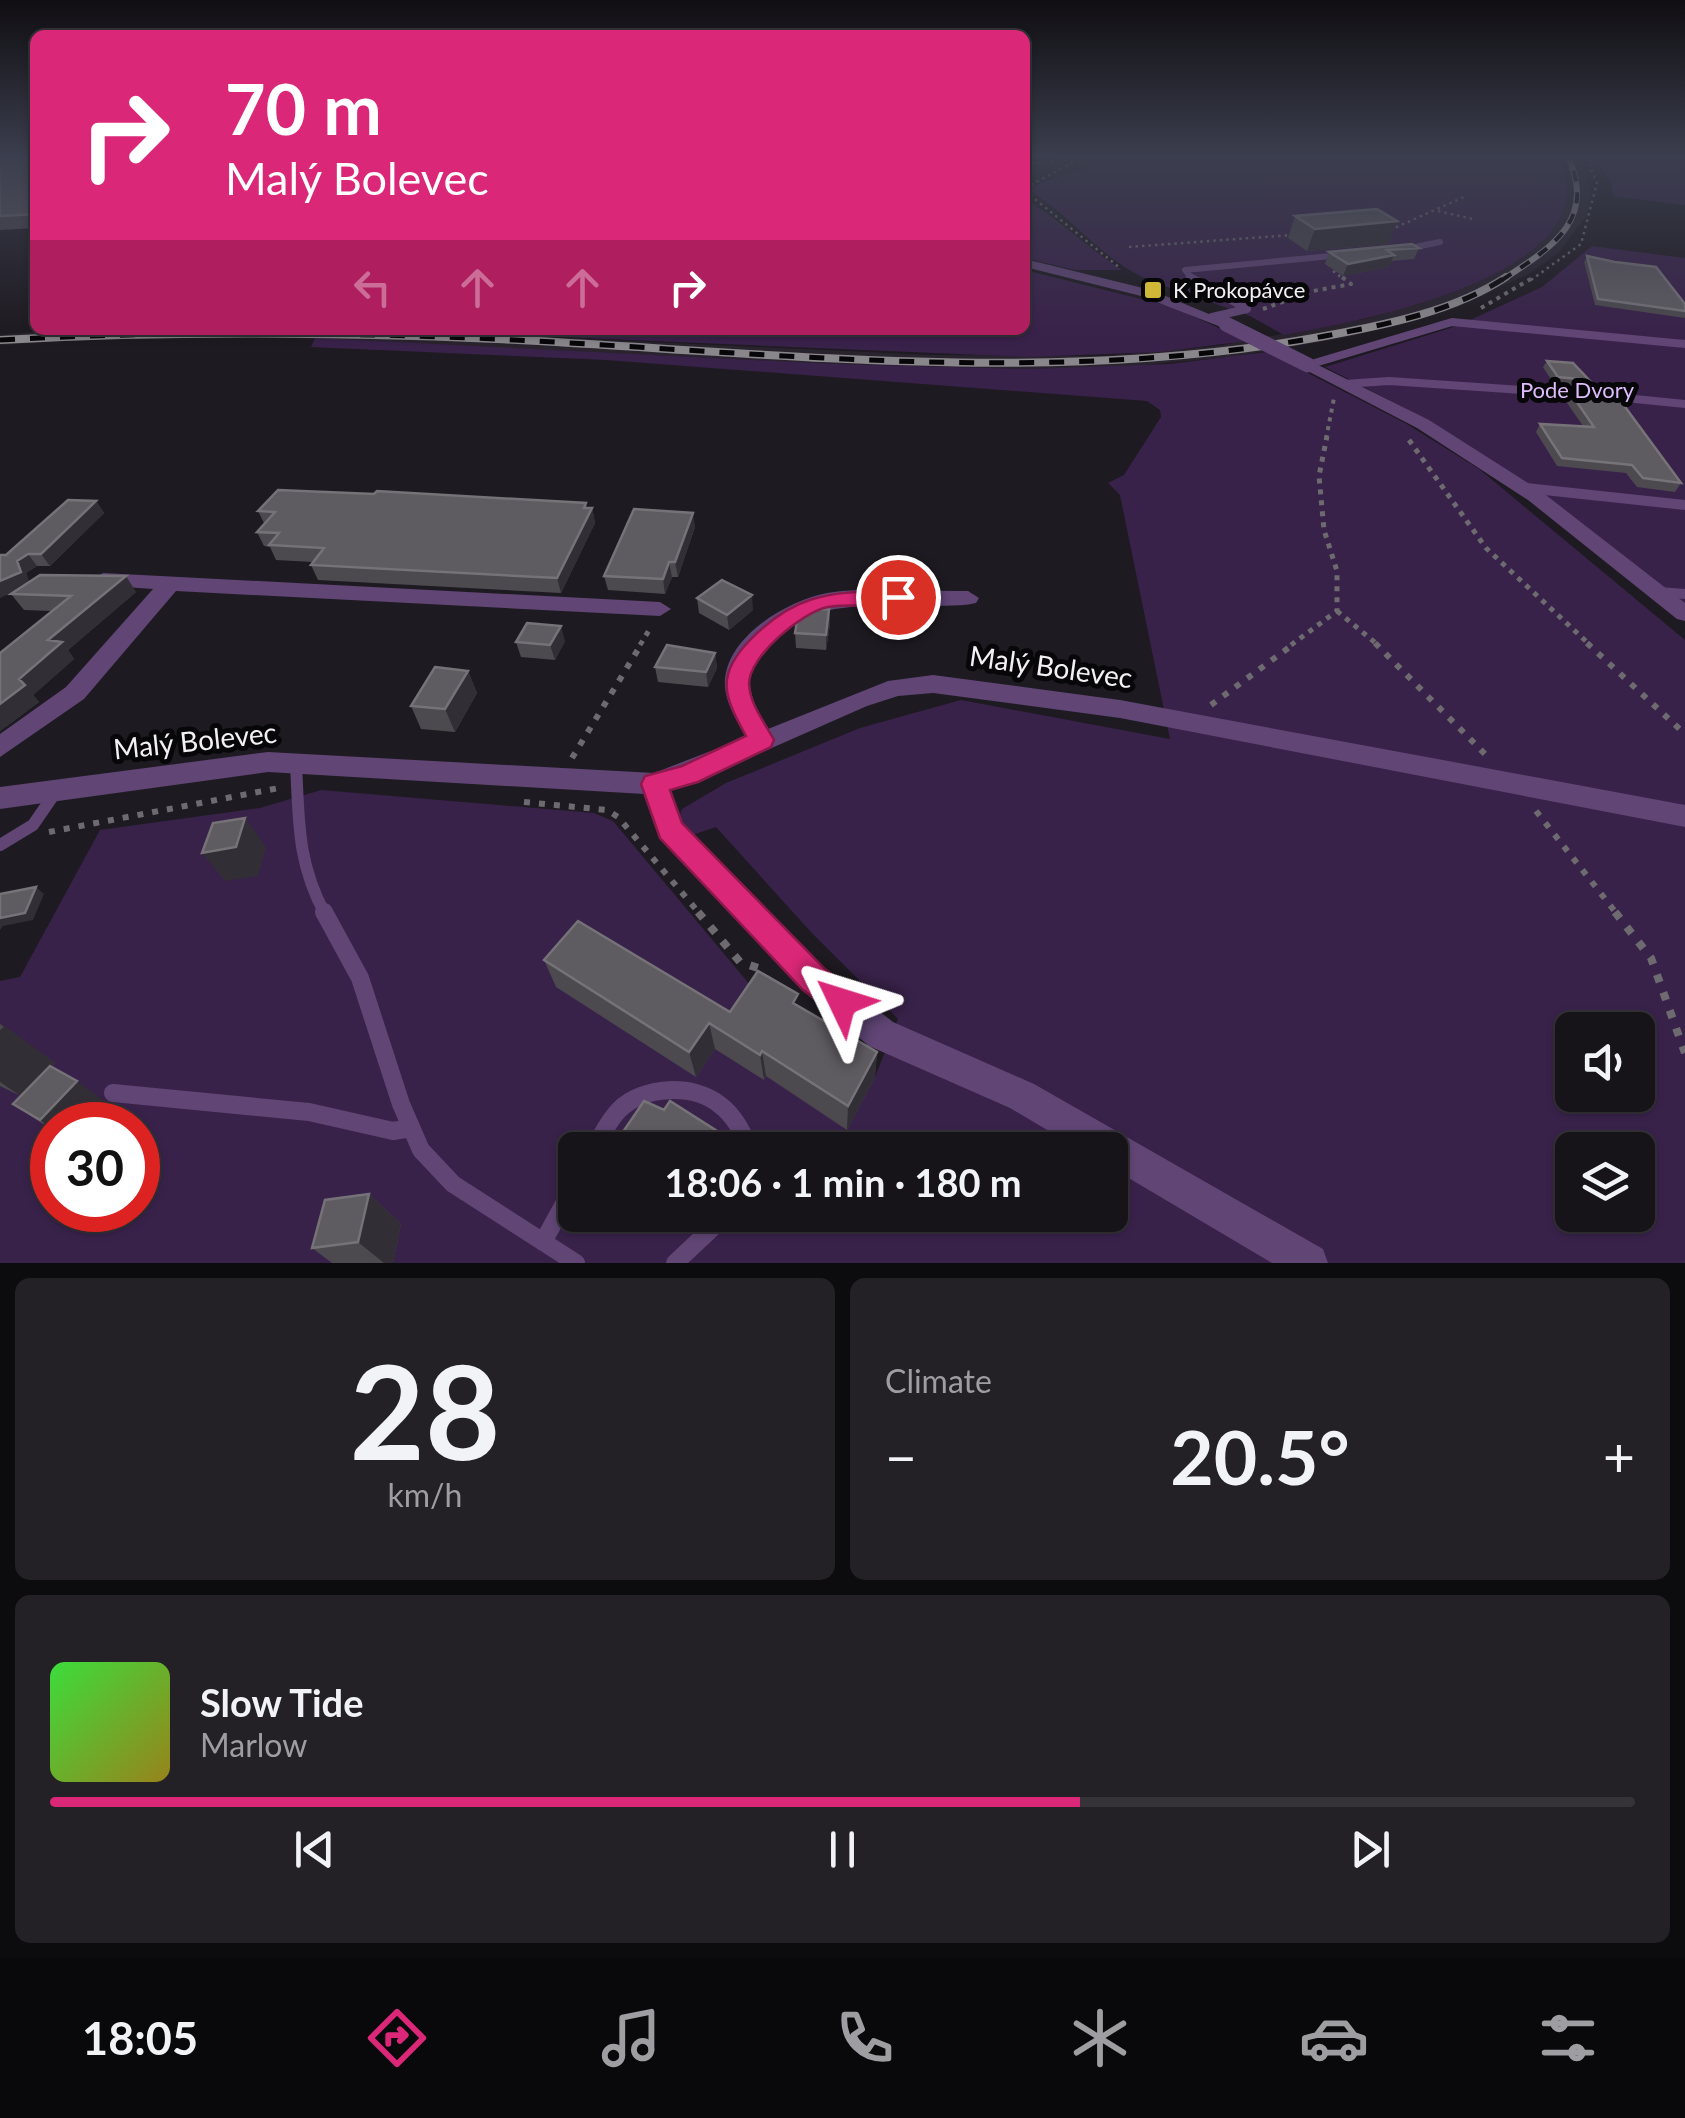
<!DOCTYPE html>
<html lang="en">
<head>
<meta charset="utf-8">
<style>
  :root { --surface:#161419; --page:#232126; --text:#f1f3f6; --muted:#9e9ea2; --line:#353338; --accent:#db2777 }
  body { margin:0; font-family:Lato,sans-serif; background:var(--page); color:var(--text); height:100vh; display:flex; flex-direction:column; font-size:38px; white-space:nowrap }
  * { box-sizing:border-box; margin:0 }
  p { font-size:32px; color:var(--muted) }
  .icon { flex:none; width:55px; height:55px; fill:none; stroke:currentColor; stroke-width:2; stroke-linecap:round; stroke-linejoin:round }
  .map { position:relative; height:1263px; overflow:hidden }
  .panel { display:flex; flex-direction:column; gap:15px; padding:15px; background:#0c0b0e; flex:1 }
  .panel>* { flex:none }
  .banner { position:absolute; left:30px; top:30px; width:1000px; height:305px; border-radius:15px; box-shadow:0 2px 8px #0004,0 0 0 2px var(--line); background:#db2777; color:#fff; overflow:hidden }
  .controls { position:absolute; left:1555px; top:1012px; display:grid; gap:20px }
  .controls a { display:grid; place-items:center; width:100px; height:100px; border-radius:15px; background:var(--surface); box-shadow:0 2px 8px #0004,0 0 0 2px var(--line); font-size:50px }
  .speed { position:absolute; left:30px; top:1102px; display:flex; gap:20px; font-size:50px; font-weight:700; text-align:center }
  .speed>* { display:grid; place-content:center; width:130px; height:130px; border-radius:50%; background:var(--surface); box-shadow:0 2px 8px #0004,0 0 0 2px var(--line); line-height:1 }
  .speed .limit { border:15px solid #d22; background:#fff; color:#111 }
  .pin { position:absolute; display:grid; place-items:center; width:85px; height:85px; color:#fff; margin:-42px; border:5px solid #fff; border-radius:50%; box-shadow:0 2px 10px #0007 }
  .me { position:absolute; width:110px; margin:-55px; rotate:311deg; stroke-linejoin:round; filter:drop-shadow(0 0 8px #0008) }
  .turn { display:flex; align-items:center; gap:35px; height:210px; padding:0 30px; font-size:45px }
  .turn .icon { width:130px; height:130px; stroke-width:2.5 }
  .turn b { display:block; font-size:70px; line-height:85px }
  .lanes { display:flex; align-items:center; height:95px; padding:0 30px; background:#0003; justify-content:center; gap:50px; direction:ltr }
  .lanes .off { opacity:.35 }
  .big { font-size:75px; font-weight:700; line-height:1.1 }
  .panel .tile { flex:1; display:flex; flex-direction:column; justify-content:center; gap:15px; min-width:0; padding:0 35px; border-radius:15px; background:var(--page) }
  .panel .dial { align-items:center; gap:0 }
  .dial b { font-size:130px; line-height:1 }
  .song { display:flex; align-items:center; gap:30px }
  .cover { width:120px; height:120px; border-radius:15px; background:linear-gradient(135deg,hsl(120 70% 55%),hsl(50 70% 35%)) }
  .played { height:10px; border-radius:5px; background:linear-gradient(90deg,var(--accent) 65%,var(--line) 65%) }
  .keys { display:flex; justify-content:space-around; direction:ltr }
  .heat { display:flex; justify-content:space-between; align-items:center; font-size:55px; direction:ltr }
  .panel .tiles { flex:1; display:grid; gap:15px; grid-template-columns:1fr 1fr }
  .tile:last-child { grid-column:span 2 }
  .trip { position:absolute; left:558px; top:1132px; width:570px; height:100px; border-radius:15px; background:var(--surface); box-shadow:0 2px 8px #0004,0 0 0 2px var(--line); font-weight:700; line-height:100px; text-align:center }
  .menu { display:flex; height:160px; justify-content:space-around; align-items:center; background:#09080a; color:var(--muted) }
  .menu .icon { width:70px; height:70px }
  .menu .active { color:var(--accent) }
  .menu b { font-size:45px; color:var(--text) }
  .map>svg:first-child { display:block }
  .built { fill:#29232e }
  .green { fill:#39224a; fill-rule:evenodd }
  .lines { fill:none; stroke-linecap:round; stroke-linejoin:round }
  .path-far4 { stroke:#6e6b70; stroke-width:2.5; stroke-dasharray:2.5 4; stroke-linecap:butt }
  .path-far3 { stroke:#6e6b70; stroke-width:4; stroke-dasharray:4 5; stroke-linecap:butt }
  .path-far2 { stroke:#6e6b70; stroke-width:5; stroke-dasharray:5 6; stroke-linecap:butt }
  .path-far1 { stroke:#6e6b70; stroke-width:6; stroke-dasharray:6 9; stroke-linecap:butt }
  .path { stroke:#6e6b70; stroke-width:8; stroke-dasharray:8 11; stroke-linecap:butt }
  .lane-far4 { stroke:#604575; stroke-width:6 }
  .lane-far3 { stroke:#604575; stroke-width:8 }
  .lane-far2 { stroke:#604575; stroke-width:10 }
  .lane-far1 { stroke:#604575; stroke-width:12 }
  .lane { stroke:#604575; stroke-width:18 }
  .street { fill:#604575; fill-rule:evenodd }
  .rail-far1-casing { stroke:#8a878c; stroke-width:6 }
  .rail-casing { stroke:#8a878c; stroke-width:8 }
  .rail-far1 { stroke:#070608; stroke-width:4; stroke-dasharray:11; stroke-linecap:butt }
  .rail { stroke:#070608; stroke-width:5; stroke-dasharray:15; stroke-linecap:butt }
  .street-bridge { stroke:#604575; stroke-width:15 }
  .wall { fill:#4c494f }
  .shaded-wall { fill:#322e35 }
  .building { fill:#5e5b61; stroke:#757278; stroke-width:2.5 }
  .route { fill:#db2777; stroke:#8e194d; stroke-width:2.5 }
  .poi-dot { fill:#cfb837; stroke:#070608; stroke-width:4 }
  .labels { text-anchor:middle; stroke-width:10; stroke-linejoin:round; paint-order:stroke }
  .far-poi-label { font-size:22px; fill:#f2f0f4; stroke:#070608; text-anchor:start }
  .far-park-label { font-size:22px; fill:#debcfb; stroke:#070608 }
  .street-label { font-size:28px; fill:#f2f0f4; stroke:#070608 }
</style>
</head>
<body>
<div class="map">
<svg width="1685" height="1263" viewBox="0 0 1685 1263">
  <rect width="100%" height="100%" fill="#1e1a21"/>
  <path class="built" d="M1558 157H1577L1584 168 1591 195 1587 215 1559 252 1529 274 1434 315 1343 338 1231 357 1112 368 1031 369 836 364 253 336H146L0 345V335L57 330H397L931 355 1104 356 1217 346 1369 318 1485 278 1536 246 1568 178Z"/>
  <path class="green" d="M1089 157H1558C1617 274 1357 322 1284 335L1250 316 1213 303 1217 299 1206 296 1200 298C1178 290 1153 284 1133 272 1093 250 1065 209 1025 189L1102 162Z
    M1594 157H1685V205L1613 196 1611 183Z
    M1025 199C1060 220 1088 248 1122 270H1075L1025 258Z
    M1592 246 1685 258V604L1430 421 1325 367 1457 326 1542 287Z
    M1025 270 1173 307 1247 341 1159 352 1027 357 397 330H1025Z
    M315 338 836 364 1031 369 1170 364 1267 352 1405 423 1479 469 1685 640V1263H0V981L20 977 100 830 260 808 321 790 594 813 613 821 761 998 875 1077 898 1019 810 931 716 827 692 835 678 820 682 809 726 783 860 728 961 700 1170 739 1120 495 1108 483 1124 475 1161 417 1160 410 1147 401 606 360 311 347ZM1572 1030H1638V1095H1572ZM52 1125H138V1210H52ZM575 1150H1110V1215H575ZM1572 1150H1638V1215H1572Z"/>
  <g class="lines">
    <path class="path-far4" d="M1025 164 1091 157
      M1025 188 1074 162
      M1025 191 1120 268
      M1438 211 1473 219
      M1390 230 1466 196
      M1129 247 1291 235
      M1333 271 1345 280
      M1531 280 1581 244 1597 183 1586 157"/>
    <path class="path-far3" d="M1481 308 1534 277
      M1263 309 1313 291 1351 284 1342 277
      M1326 439 1334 398"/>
    <path class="path-far2" d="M1409 440 1486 548 1590 645
      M1337 611 1378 645
      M640 645 651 627
      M1291 645 1337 611V571L1324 530 1319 476 1327 436"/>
    <path class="path-far1" d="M1375 643 1486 755
      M1587 643 1685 734
      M1211 705 1295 643
      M572 758 642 643
      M524 802 607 810 618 817 700 914
      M1536 811 1617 914
      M49 832 279 788"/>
    <path class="path" d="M698 912 740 962 767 971
      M1615 912 1651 958 1685 1053"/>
    <path class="lane-far4" d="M1405 249 1440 242
      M1193 280 1185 270 1342 255"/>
    <path class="lane-far3" d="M1190 277 1247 309 1212 317
      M1308 365 1452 322 1685 344
      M1344 384 1389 381 1581 394
      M1605 396 1685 404"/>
    <path class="lane-far2" d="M1526 488 1685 505
      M1659 592 1685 594"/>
    <path class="lane-far1" d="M296 764C299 821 297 862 325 914
      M0 845 33 825 55 793"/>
    <path class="lane" d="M324 912 360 978 401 1104 421 1150 453 1184 576 1263
      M113 1093 309 1112 393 1131 411 1128
      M593 1150C601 1137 608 1121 619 1110 643 1086 693 1083 720 1105 735 1116 743 1134 751 1150
      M543 1242 575 1184
      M675 1263 726 1215"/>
    <path class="street" d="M1025 259 1151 290 1233 324 1221 327 1141 296 1025 267Z
      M1308 360 1429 420 1542 492 1685 603V621L1677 619 1528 500 1417 428 1302 368 1300 365Z
      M103 573 660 602 671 609 660 616 176 591 84 699 0 757V734L66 687 153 589 96 585 92 580Z
      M968 591 979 598 976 603C961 607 944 605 929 606 867 607 807 597 762 650 740 677 752 703 768 729L888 681 933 675 1120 700 1685 805V827L1120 718 933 693 898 696 867 706 697 781 669 790 681 823 825 969 893 1022 1034 1084 1323 1249 1328 1263H1272L1110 1167V1150H1081L1010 1108 869 1046 803 991 660 837 644 794 268 772 0 809V787L268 752 654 773 747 737C738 722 727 706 725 688 721 639 786 601 827 593 870 586 924 592 968 591Z"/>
    <g class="rail-far1-casing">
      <path id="rail-far1" d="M1502 280C1549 249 1598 221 1568 157"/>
    </g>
    <g class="rail-casing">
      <path id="rail" d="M0 340C166 331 330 332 496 339 771 352 1052 387 1325 336 1385 325 1455 311 1506 277"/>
    </g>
    <use href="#rail-far1" class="rail-far1"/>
    <use href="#rail" class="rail"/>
    <path class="street-bridge" d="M1226 324 1308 365"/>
  </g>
  <path class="wall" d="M0 157H35V228L0 230Z
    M1295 216 1397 221 1388 244 1307 251 1288 238Z
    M1419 248 1414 259 1391 261 1389 267 1343 276 1325 264 1329 252Z
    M1587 256 1685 304V318L1595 305 1584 262Z
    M1547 361 1589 380 1585 387 1554 384 1543 367Z
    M1570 392 1681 483 1675 492 1637 487 1626 473 1557 466 1536 432 1540 424 1583 426 1565 400Z
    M96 501 104 513 50 566H37L26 573 29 582 136 592 68 650 74 659 33 695 39 702 0 731V653L52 611 24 610 11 594 17 590 6 555Z
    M587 508H592L595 523 561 593 318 580 311 565 313 562 276 560 270 547 264 546 257 532 264 523 258 511Z
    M695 527 678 577H672L665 594 608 590 604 576Z
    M697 598 753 610 729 630 699 613Z
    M829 609 830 624 826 650 796 648 795 633Z
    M565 641 555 660 521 657 516 642Z
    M715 653 717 668 708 687 658 682 655 667Z
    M468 671 477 693 455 732 421 729 411 706Z
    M544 960 730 1012 799 1007 877 1052 875 1077 847 1130 766 1076 764 1080 715 1049 696 1077 556 987Z
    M0 1024 55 1063 51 1067 125 1116 52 1125V1130L13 1104 21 1096 0 1086Z
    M664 1110 717 1131 718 1137 715 1143 726 1150H645L626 1138 623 1132Z
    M369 1194 401 1224 393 1263H332L312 1248Z"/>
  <path class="shaded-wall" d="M1397 221 1388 244 1307 251 1315 229Z
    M1394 255 1389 267 1343 276 1348 264Z
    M96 501 104 513 50 566 41 554Z
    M586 503 588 515 592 508 595 523 561 593 557 578Z
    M693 513 695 527 678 577 675 562Z
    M28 554 37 566 26 573 30 584 0 598V581L17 561Z
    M669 562 672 577 665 594 663 579Z
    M126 576 136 592 68 650 74 659 33 695 39 702 0 731V704L48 640Z
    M752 595 753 610 729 630 727 615Z
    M829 609 830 624 826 650V635Z
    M561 626 565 641 555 660 550 645Z
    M715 653 717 668 708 687 706 672Z
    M468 671 477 693 455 732 445 709Z
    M245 818 266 847 258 876 225 881 202 853Z
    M36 887 44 894 33 920 3 926 0 930V918Z
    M709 1023 715 1049 696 1077 689 1052Z
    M5 1026 55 1063 22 1097 0 1082V1030Z
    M762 1051 766 1076 764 1080 760 1055Z
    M877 1052 875 1077 847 1130 848 1106Z
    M77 1081 125 1116 117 1125H52V1128L40 1120Z
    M369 1194 401 1224 393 1263H384L358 1242Z"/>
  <path class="building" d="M0 157H35V214L0 216Z
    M1377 209 1397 221 1315 229 1295 216Z
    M1412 244 1419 248 1387 250 1394 255 1348 264 1329 252Z
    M1587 256 1615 262 1656 267 1685 304V311L1598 299Z
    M1547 361 1573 363 1589 380 1558 377Z
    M1570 392 1617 396 1681 483 1643 478 1632 465 1562 458 1540 424 1594 427Z
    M278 490 374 494 377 491 586 503 584 508H592L557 578 311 565 324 548 269 545 279 533 257 532 275 512 258 511Z
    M68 500 96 501 41 554H28L17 561 21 572 0 581V555H6Z
    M634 509 693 513 675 562H669L663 579 604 576Z
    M40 575 126 576 48 640 62 642 19 679 25 685 0 704V653L71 596 11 594Z
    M722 580 752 595 727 615 697 598Z
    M829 609 826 635 795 633 799 610Z
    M527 623 561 626 550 645 516 642Z
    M667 645 715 653 706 672 655 667Z
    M435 667 468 671 445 709 411 706Z
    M245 818 236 847 202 853 213 823Z
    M36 887 25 913 0 918V894Z
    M578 921 730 1012 758 971 798 994 793 1003 877 1052 848 1106 762 1051 760 1055 709 1023 689 1052 544 960Z
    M50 1066 77 1081 40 1120 13 1104Z
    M644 1101 664 1110 670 1101 717 1131 711 1141 726 1150H647L648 1148 623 1132Z
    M369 1194 358 1242 312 1248 325 1200Z"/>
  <linearGradient id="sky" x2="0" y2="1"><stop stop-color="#100e12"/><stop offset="0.47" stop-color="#3b3e4e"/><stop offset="1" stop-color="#3b3e4e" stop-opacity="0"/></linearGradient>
  <rect width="1685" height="333" fill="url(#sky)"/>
  <path class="route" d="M898 590 909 597 905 602C881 609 854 603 828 607 802 612 749 656 749 684 750 705 765 723 774 740L771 747 698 782 670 790 682 823 825 969 853 991 858 1002 853 1013 842 1018 803 990 660 838 641 784 645 776 682 766 746 736C724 696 715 676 750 640 798 591 832 593 898 590Z"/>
  <rect class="poi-dot" x="1143" y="280" width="20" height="20" rx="5"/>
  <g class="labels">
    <g class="far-poi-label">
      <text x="1173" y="298">K Prokopávce</text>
    </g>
    <g class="far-park-label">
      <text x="1577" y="398">Pode Dvory</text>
    </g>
    <g class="street-label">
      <text transform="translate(1051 667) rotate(8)" y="10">Malý Bolevec</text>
      <text transform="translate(195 741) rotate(-6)" y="10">Malý Bolevec</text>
    </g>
  </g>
</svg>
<div class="controls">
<a><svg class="icon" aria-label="sound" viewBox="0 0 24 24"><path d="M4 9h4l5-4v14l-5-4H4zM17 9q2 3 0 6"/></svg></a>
<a><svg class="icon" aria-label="layers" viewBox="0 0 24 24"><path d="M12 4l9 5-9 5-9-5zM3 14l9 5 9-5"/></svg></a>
</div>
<div class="speed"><div class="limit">30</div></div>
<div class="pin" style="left:898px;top:597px;background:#d93025"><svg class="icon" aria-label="arrive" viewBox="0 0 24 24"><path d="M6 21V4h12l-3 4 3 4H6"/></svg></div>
<svg class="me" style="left:842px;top:1002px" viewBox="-20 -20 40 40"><path d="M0-17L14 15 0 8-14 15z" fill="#db2777" stroke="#fff" stroke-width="4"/></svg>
<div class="trip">18:06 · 1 min · 180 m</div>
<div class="banner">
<div class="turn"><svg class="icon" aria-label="right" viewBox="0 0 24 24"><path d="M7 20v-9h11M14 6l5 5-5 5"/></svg><div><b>70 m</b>Malý Bolevec</div></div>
<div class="lanes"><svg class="icon off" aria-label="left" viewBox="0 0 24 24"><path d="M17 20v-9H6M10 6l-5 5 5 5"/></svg><svg class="icon off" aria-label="ahead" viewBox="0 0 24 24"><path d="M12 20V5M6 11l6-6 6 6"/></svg><svg class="icon off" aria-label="ahead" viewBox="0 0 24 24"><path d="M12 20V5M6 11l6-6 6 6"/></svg><svg class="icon" aria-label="right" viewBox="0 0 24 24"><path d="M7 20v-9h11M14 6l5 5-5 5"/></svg></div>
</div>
</div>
<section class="panel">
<div class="tiles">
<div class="tile dial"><b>28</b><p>km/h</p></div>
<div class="tile"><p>Climate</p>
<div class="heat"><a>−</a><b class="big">20.5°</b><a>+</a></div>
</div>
<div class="tile">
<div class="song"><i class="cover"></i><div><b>Slow Tide</b><p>Marlow</p></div></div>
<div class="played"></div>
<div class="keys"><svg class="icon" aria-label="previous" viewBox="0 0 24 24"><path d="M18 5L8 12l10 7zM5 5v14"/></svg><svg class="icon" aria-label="pause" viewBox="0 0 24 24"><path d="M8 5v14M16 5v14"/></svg><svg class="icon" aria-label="next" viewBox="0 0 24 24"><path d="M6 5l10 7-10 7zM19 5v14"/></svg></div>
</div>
</div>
</section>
<nav class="menu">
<b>18:05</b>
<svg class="icon active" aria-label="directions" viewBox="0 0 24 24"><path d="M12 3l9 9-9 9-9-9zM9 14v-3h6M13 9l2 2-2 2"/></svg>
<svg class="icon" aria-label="music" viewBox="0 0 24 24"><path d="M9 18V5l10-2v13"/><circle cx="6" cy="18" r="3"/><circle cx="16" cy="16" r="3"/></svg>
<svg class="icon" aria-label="phone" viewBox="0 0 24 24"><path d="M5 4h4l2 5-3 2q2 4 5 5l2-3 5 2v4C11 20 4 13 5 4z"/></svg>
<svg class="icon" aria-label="climate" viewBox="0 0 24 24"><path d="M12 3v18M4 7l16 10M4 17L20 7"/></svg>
<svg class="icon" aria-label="car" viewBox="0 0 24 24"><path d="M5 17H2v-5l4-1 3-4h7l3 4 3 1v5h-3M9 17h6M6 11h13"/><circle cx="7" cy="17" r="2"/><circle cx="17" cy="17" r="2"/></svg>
<svg class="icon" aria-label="filters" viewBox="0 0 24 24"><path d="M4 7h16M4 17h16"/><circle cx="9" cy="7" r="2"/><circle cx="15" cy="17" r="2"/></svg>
</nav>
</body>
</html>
